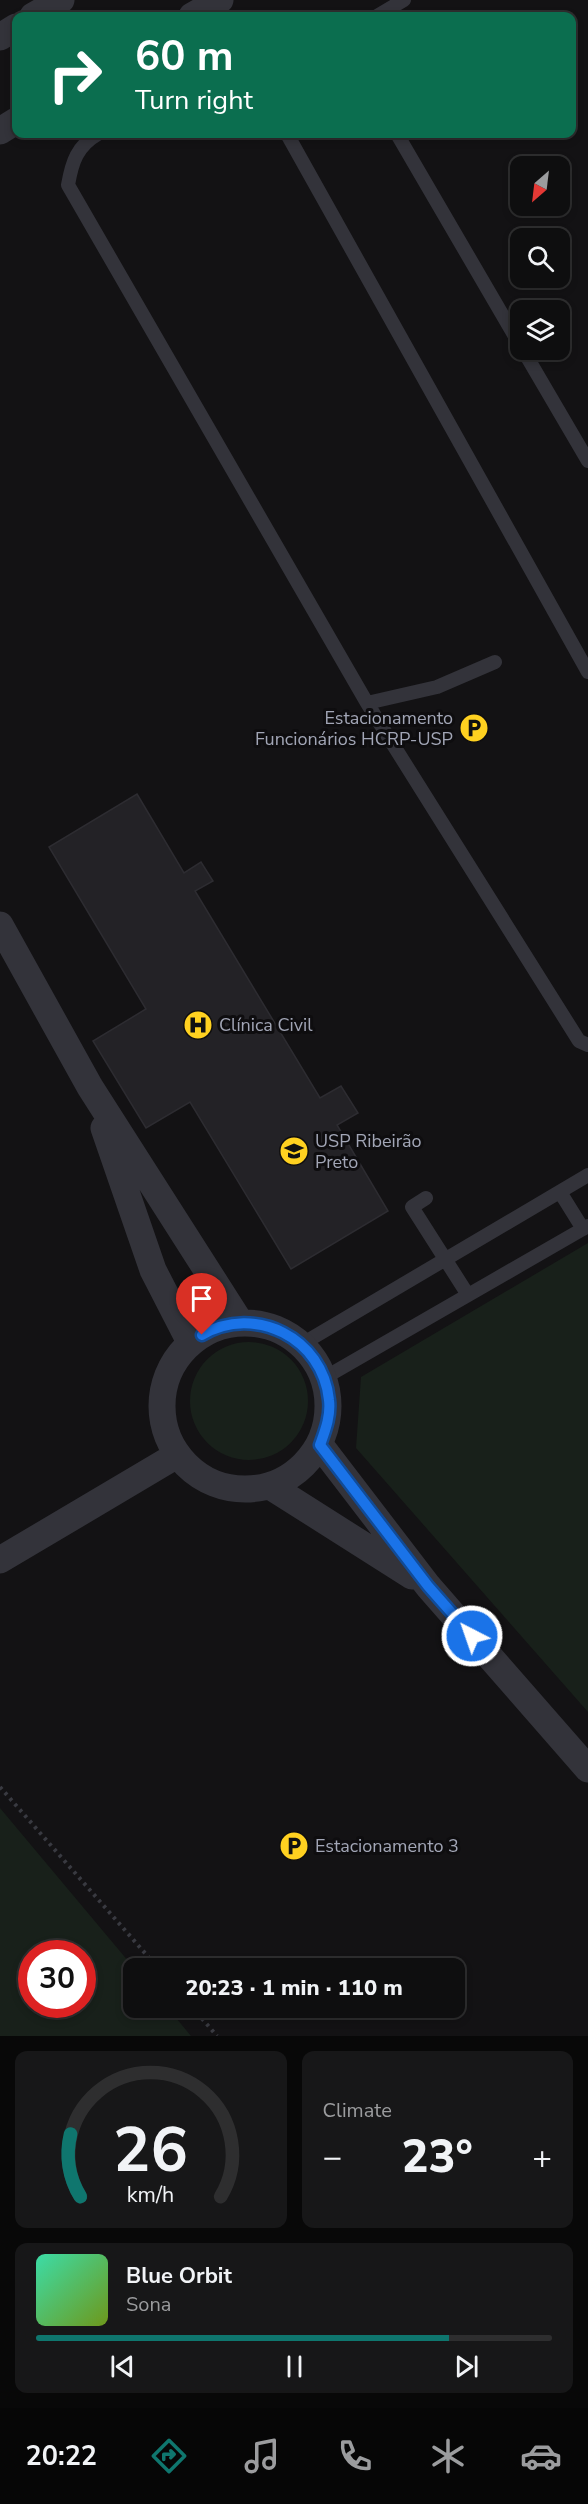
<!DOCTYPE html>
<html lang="en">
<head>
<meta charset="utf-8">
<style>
  :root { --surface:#0e0e0f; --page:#171718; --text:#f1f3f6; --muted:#9b9c9e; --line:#2e2e2f; --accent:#0f766e }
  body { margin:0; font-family:"Nunito Sans",sans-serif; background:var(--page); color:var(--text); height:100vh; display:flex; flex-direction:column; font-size:22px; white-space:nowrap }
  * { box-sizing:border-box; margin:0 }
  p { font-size:20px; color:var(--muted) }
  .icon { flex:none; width:33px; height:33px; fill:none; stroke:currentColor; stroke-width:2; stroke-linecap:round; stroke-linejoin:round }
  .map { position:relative; height:2036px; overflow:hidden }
  .details { display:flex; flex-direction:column; gap:15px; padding:15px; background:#080808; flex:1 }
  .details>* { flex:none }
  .banner { position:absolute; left:12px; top:12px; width:564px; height:126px; border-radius:12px; box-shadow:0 3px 9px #0003,0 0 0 2px var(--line); background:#0b6e4f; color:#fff; overflow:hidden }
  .needle { width:39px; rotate:208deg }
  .tools { position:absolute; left:510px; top:156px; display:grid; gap:12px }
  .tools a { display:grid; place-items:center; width:60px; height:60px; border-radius:12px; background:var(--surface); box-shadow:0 3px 9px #0003,0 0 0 2px var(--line); font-size:30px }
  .speed { position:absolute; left:18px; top:1940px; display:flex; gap:12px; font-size:30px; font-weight:700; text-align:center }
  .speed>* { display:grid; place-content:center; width:78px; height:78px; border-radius:50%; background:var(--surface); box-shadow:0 3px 9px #0003,0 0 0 2px var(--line); line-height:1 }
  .speed .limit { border:9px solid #d22; background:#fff; color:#111 }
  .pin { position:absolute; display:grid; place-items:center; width:51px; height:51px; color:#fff; margin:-62px -26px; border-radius:50% 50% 50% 0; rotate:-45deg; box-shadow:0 0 6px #0007 }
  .pin .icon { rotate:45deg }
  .me { position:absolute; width:66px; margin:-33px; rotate:319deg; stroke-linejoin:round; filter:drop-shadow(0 0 4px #0008) }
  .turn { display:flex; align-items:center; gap:21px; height:126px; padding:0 24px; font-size:27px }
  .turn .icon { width:78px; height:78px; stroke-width:2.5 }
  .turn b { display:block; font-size:42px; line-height:51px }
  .big { font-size:45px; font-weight:800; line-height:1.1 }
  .details .widget { flex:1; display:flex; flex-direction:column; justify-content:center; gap:9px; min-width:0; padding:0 21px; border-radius:12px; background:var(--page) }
  .details .dial { align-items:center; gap:0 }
  .dial svg { height:156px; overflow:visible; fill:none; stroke:var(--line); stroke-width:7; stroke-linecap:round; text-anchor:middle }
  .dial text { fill:var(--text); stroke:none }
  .song { display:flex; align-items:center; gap:18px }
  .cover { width:72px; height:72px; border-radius:9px; background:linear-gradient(135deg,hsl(160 70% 55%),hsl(80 70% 35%)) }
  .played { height:6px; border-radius:3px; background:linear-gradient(90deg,var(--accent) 80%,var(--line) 80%) }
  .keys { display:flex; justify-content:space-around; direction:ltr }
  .heat { display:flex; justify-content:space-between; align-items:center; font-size:33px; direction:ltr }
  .details .tiles { flex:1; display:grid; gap:15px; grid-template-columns:1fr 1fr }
  .widget:last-child { grid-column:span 2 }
  .trip { position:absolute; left:123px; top:1958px; width:342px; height:60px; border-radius:12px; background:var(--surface); box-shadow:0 3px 9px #0003,0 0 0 2px var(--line); font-weight:800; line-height:60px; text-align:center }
  .dock { display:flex; height:96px; justify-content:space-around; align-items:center; background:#060606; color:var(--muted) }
  .dock .icon { width:42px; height:42px }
  .dock .current { color:var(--accent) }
  .dock b { font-size:27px; color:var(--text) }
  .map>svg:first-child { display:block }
  .green { fill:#18201a; fill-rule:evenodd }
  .building { fill:#232226; stroke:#2d2c31; stroke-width:1.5 }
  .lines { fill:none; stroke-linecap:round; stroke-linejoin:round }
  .path { stroke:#393a41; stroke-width:4; stroke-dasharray:3 4.5; stroke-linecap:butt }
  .lane { stroke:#33333a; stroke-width:14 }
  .street { stroke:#33333a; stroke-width:27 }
  .route-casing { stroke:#114b97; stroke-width:15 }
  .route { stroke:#1a73e8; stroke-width:10 }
  .labels { text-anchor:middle; stroke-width:6; stroke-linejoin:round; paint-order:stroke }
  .poi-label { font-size:18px; fill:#a2a6b6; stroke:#0e0d0f; text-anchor:start }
</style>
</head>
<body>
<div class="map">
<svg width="588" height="2036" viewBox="0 0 588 2036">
  <rect width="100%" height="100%" fill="#131214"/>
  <path class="green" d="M588 1243V1712L356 1448 361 1377Z
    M190 1401a59 59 0 1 1 118 0a59 59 0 1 1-118 0Z
    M0 1808 134 1968V2007H167L191 2036H0ZM32 1953H82V2004H32Z"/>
  <path class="building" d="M137 794 184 873 201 862 213 881 195 891 320 1098 341 1086 358 1113 337 1125 388 1211 291 1269 190 1102 146 1128 93 1041 146 1009 49 847Z"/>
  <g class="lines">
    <path class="path" d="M0 1787 158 1968
      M192 2007 217 2036"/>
    <path class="lane" d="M377 16 404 0
      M98 134C77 146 72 162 68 185L367 703 579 1041 588 1045
      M287 134 588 672
      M397 134 520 345
      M523 350 588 461
      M367 703 437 687 495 662
      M560 1192 583 1229
      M426 1198 412 1207 468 1295
      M302 1344 588 1175
      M324 1378 588 1226"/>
    <path class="street" d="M33 16 61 0
      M192 16 220 0
      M0 37 16 27
      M0 131 16 121
      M0 925 90 1087 240 1322
      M104 1128 153 1270 190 1342
      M162 1406a83 83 0 1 1 166 0a83 83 0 1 1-166 0Z
      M320 1445 428 1586 588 1769
      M270 1486 412 1576
      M0 1560 177 1455"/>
  </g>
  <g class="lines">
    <g class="route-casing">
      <path id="route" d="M202 1335C255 1304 323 1338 329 1400 331 1416 325 1431 320 1445L428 1586 472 1636"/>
    </g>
    <use href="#route" class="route"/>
  </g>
  <defs>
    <g id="parking-disc" transform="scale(1.5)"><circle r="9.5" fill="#ffd120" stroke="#0e0d0f"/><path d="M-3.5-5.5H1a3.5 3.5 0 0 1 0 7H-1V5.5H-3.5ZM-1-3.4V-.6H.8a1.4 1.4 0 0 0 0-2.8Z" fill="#111"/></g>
    <g id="hospital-disc" transform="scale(1.5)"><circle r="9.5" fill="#ffd120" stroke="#0e0d0f"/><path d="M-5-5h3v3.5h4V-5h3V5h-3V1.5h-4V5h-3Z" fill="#111"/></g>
    <g id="university-disc" transform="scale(1.5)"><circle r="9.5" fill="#ffd120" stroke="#0e0d0f"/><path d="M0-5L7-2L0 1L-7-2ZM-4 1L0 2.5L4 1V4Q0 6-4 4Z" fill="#111"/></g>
  </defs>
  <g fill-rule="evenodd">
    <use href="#parking-disc" x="474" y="728"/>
    <use href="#hospital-disc" x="198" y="1025"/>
    <use href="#university-disc" x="294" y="1151"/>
    <use href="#parking-disc" x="294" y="1846"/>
  </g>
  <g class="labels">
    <g class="poi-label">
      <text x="453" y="724" text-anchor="end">Estacionamento<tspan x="453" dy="21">Funcionários HCRP-USP</tspan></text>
      <text x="219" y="1031">Clínica Civil</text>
      <text x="315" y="1147">USP Ribeirão<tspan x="315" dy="21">Preto</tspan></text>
      <text x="315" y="1852">Estacionamento 3</text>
    </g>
  </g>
</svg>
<div class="tools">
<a><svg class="needle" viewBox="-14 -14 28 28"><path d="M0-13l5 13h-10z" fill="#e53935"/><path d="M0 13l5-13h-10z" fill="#9b9c9e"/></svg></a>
<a><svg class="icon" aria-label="search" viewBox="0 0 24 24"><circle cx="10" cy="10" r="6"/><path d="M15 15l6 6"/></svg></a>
<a><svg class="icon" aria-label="layers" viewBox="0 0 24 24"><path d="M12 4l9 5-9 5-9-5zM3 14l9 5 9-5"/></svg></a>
</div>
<div class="speed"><div class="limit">30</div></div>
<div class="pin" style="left:202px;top:1335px;background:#d93025"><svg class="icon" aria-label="arrive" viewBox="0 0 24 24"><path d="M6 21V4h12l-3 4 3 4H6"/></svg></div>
<svg class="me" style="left:472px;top:1636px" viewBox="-20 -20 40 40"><circle r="17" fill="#1a73e8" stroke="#fff" stroke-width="3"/><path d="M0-11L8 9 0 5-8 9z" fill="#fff"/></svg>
<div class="trip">20:23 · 1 min · 110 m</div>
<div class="banner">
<div class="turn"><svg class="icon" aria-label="right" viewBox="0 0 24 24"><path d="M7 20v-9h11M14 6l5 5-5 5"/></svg><div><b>60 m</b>Turn right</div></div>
</div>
</div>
<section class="details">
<div class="tiles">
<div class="widget dial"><svg viewBox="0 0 100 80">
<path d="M14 69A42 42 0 1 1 86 69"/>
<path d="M14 69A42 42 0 0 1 9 37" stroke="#0f766e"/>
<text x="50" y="56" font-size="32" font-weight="700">26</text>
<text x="50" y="72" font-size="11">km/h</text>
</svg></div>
<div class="widget"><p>Climate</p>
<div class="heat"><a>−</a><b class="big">23°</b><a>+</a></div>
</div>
<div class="widget">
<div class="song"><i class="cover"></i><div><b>Blue Orbit</b><p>Sona</p></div></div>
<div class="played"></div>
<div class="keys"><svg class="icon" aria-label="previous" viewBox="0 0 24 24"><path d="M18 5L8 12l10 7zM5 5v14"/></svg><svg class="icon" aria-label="pause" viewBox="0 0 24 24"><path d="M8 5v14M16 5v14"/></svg><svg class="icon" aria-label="next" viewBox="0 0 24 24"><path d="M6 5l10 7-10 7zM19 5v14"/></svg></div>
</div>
</div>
</section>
<nav class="dock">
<b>20:22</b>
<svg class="icon current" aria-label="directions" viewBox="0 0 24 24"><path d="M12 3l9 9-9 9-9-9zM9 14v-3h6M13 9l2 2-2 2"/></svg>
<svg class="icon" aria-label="music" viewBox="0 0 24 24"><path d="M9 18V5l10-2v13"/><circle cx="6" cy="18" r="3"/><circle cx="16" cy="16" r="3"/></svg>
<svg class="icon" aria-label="phone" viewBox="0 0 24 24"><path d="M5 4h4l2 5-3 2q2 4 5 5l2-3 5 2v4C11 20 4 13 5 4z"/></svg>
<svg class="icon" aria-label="climate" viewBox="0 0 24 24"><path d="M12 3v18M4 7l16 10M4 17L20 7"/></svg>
<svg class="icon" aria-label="car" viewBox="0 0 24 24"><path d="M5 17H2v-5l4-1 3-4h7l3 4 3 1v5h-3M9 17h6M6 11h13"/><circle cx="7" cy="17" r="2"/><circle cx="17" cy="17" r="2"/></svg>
</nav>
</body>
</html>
